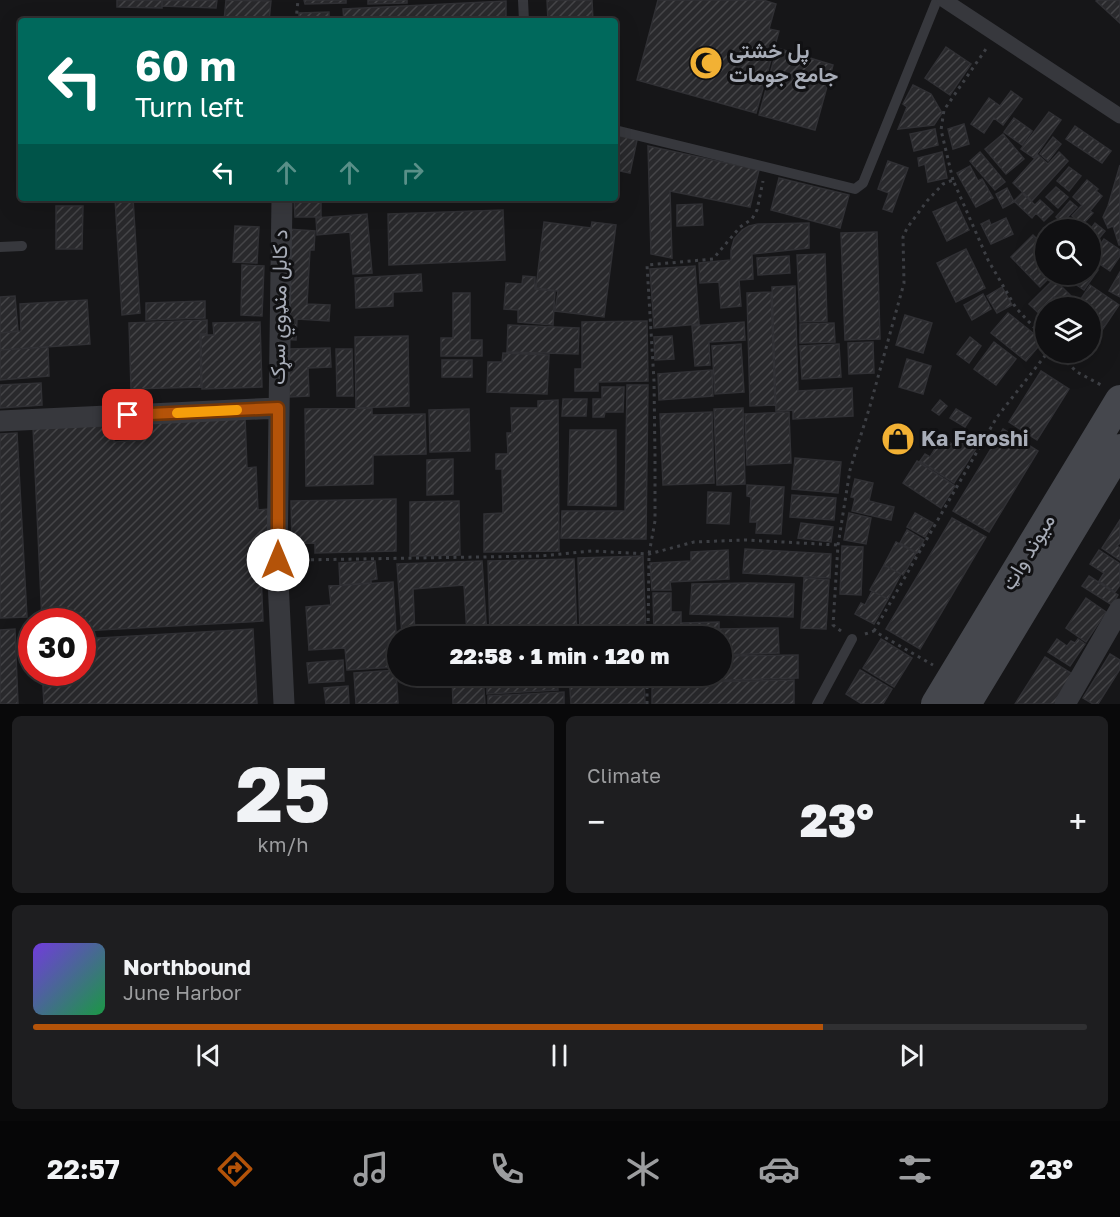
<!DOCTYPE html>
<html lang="en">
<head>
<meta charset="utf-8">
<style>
  :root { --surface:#101012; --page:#1e1e20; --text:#f1f3f6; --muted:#9c9d9f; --line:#303032; --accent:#b45309 }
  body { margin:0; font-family:"Golos Text",Vazirmatn,sans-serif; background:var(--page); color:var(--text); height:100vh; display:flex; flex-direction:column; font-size:22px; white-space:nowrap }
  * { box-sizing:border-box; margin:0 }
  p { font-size:20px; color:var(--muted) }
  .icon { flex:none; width:33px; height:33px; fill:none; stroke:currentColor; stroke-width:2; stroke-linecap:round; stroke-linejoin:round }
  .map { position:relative; height:704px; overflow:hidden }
  .sheet { display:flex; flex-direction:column; gap:12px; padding:12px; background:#09090a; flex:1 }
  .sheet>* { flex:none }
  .banner { position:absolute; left:18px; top:18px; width:600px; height:183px; border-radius:6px; box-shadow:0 6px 24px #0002,0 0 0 2px var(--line); background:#00695c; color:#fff; overflow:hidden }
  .fabs { position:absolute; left:1035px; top:219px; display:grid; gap:12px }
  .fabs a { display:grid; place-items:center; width:66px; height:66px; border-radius:50%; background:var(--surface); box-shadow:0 6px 24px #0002,0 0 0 2px var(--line); font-size:30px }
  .speed { position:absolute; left:18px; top:608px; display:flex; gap:12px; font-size:30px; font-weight:700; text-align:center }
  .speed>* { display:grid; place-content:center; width:78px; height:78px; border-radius:50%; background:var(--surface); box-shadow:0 6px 24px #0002,0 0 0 2px var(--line); line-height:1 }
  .speed .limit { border:9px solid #d22; background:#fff; color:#111 }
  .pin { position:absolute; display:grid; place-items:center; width:51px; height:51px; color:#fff; margin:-26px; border-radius:12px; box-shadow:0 3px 9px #0006 }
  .me { position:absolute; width:66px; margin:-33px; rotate:0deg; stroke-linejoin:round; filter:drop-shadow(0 0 4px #0008) }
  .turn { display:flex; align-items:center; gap:21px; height:126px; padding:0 18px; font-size:27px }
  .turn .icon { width:78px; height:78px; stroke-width:2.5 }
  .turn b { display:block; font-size:42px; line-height:51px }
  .lanes { display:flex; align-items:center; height:57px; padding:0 18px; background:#0003; justify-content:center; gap:30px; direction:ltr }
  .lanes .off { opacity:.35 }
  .big { font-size:45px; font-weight:800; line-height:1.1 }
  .sheet .widget { flex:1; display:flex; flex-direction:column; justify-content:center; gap:9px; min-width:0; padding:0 21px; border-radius:9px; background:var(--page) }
  .sheet .dial { align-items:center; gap:0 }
  .dial b { font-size:78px; line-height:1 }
  .song { display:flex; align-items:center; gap:18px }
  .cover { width:72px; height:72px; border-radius:9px; background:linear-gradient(135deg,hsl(260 70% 55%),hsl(140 70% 35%)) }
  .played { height:6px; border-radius:3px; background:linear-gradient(90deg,var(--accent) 75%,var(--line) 75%) }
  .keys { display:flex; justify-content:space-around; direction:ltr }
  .heat { display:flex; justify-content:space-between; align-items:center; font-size:33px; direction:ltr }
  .sheet .tiles { flex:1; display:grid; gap:12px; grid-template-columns:1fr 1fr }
  .widget:last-child { grid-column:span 2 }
  .trip { position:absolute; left:387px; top:626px; width:345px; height:60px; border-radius:30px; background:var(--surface); box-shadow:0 6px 24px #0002,0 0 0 2px var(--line); font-weight:800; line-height:60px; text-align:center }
  .tabs { display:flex; height:96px; justify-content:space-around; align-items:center; background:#060607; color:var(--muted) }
  .tabs .icon { width:42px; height:42px }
  .tabs .selected { color:var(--accent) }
  .tabs b { font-size:27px; color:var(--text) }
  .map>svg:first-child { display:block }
  .building { fill:url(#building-hatch); stroke:#303034; stroke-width:1.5 }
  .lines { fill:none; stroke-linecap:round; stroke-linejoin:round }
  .path { stroke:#3d3f44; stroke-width:3; stroke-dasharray:3 4.5; stroke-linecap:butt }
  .service { stroke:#37383d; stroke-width:10 }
  .pedestrian { stroke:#37383d; stroke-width:15 }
  .minor { stroke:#37383d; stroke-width:21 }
  .secondary { stroke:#45474d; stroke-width:30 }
  .route-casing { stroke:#753606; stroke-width:15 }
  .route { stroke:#b45309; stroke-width:10 }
  .slow { stroke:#f59e0b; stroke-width:10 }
  .labels { text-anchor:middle; stroke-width:6; stroke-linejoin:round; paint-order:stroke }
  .poi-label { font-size:21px; font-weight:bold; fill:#a8adb8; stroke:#111113; text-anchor:start }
  .street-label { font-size:21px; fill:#a8adb8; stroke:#111113 }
</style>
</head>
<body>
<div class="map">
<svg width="1120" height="704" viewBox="0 0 1120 704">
  <defs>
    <pattern id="building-hatch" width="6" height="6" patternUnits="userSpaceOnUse" patternTransform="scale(1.5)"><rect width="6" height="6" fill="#29292c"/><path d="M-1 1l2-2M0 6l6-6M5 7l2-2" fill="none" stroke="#454548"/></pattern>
  </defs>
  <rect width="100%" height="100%" fill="#161618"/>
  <path class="building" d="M117 0H162V8L117 7Z
    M162 0H217L216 8 162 6Z
    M226 0 271 1 269 21H224Z
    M304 0H346V3L305 4Z
    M368 0H407V3L368 4Z
    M547 0H592L593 21H548Z
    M658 0H763L776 4 769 29 779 31 756 113 637 80Z
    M1097 0H1120V23L1096 1Z
    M506 1V21H344L343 9Z
    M329 12V21H299V13Z
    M946 47 971 64 950 95 925 78Z
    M777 48 833 65 815 130 759 115Z
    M913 85 931 94 942 113 934 125 898 129 907 107 903 104Z
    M1011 91 1022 99 1003 125 994 118 984 133 971 124 989 98 1000 106Z
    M1049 112 1061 120 1034 158 1021 149Z
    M1014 118 1032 131 1022 145 1004 132Z
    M964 124 969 144 953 149 948 129Z
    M1075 126 1111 151 1102 163 1066 139Z
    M935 129 938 145 914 151 910 134Z
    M1003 134 1024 159 1006 174 985 149Z
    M615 135 637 140 630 173 615 170Z
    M1053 137 1061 144 1048 161 1040 154Z
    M648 146 759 170 750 207 670 191 672 258 651 254Z
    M942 152 947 178 928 182 925 164 919 166 918 158Z
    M980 152 1005 182 995 190 970 161Z
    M1059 152 1068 161 1032 201 1013 183 1038 155 1048 164Z
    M888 161 908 168 892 212 883 209 889 193 878 189Z
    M1120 165V245H1119L1113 226 1108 228 1103 217 1108 206Z
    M970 166 978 181 982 179 993 198 976 207 957 173Z
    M1069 167 1081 176 1069 191 1057 181Z
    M779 178 849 195 840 228 771 210Z
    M1087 180 1098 189 1096 191 1102 196 1090 211 1093 213 1083 224 1072 216 1082 205 1073 197Z
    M1056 187 1068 197 1058 208 1046 197Z
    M1007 188 1014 202 1003 208 996 194Z
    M1022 193 1035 205 1040 200 1053 212 1044 221 1036 213 1032 218 1014 201Z
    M115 198H133L140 313 122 315Z
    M294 198H512V199L321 202V217H295Z
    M1070 201 1077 207 1062 223 1056 217Z
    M956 202 969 230 947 241 933 212Z
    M702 204 703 225 677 226V205Z
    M56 206H83L82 249H56Z
    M503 210 505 260 389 265 388 214Z
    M367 214 372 273 353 274 350 232 317 235 316 218Z
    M1006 218 1013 234 991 244 981 224 989 220 991 225Z
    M544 222 591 228 592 222 616 225 604 317 555 311 558 291 536 288Z
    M809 223V248L752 254 753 279 739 280 741 306 721 308 719 282 700 283 699 263 731 260V250L734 239 742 230 749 226 758 224Z
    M1095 223 1105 231 1092 247 1090 230Z
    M235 226 259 227 257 263 233 262Z
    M287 229 315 231 314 250H310L307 304 330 305 329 321 297 319 296 340 281 339Z
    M877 232 880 339 845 340 841 233Z
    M1033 235 1046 248V260L1041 264 1046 268V274L1052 275 1040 287 1011 257Z
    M1104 239 1120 250V256L1110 271 1091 258Z
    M966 249 985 288 956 302 937 263Z
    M825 254 827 321 800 322 797 255Z
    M789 256 790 273 758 275 757 258Z
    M242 265 264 266 262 316 241 315Z
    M1090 265 1098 270 1084 290 1068 279 1071 274H1090Z
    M695 266 699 324 654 328 650 269Z
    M1120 272V297L1109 291Z
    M421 274 422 291 393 292V306L356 308 355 278Z
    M523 276 535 277V289L555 291 553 325 518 322V310L504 309 506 283 522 284Z
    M1054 279 1071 296 1062 305 1054 297 1045 306 1046 320 1029 304Z
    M1090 285 1119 305 1090 348V308H1067L1071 301 1077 305Z
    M795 286 798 391 852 388 853 416 793 419V410L776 411 772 287Z
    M1002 287 1012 305 997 313 987 296Z
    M771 292 775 405 750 406 747 293Z
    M453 293H470V340H482V356H441V338H453Z
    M983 294 991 309 972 320 964 305Z
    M15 296 18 331 0 333V297Z
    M87 300 90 344 0 350V333L21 331 20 304Z
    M205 301V318L146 320V303Z
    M1008 313 1043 341 1026 361 991 333Z
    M905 315 932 323 923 353 896 345Z
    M207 320V334H200L201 387 131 389 129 323Z
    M647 321 648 381 598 382V391H575V369H582V322Z
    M260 322 262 387 202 389 201 335H214L213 323Z
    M744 322 745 340 709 342 710 365 695 366 692 326Z
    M834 323 835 342 800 343V324Z
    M508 325 579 328 578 354 507 352Z
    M408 336 409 406 356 408 355 337Z
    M672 336 674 359 655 360 654 337Z
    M970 337 981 346 969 363 957 354Z
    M873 342 874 373 849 374 848 343Z
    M994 342 1016 359 996 385 974 369Z
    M741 344 744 392 715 394 712 346Z
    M839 344 841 377 802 379 800 346Z
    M48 347 49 376 0 380V350Z
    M330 348 331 367 308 368 309 396 289 397 288 349Z
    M336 349H352L353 396H337Z
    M503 353 549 355 547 394 487 392 488 362H502Z
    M907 359 931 366 923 394 899 387Z
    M442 360H472V377H442Z
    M712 370 713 396 659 400 658 374Z
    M1041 371 1069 389 1037 440 1009 422Z
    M41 383 42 405 0 408V385Z
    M627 385H648L646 539 561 538 562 511H625Z
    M602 387H624L623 412H605L604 417H593V399H602Z
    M563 399H587L586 416H562Z
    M558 400 559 551 484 552V514L503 513 502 469H496V454H508L507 433H512L511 408H538V401Z
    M940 400 947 406 939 415 932 410Z
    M372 408V415L425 414 426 454 373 455V484L306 486 305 409Z
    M743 408 745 484 717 485 714 409Z
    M469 409 470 451 430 452 429 410Z
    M956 409 971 418 965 427 950 418Z
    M712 412 714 483 663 485 660 414Z
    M789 412 791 463 747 465 745 414Z
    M245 416 247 468 256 467 258 510 268 509 270 549H260L263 621 82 631V621H42L33 427 113 422 114 442 141 440 140 422Z
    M1003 429 1038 451 989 532 953 511Z
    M570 430H616V506L568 505Z
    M17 433 27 617 0 618V434Z
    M963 434 979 444 954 483 920 461 925 454 930 457 942 438 955 446Z
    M795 458 841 462 838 493 792 489Z
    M453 459V494L427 495V460Z
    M917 461 955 486 941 508 903 483Z
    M855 479 873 483 869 501 894 507 891 520 852 511 855 498 851 497Z
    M747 485 784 487 781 534 756 533 757 522H750L751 497 747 496Z
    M708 492 731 493 729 524 707 523Z
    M792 495 836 498 834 520 790 517Z
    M396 499V551L315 553V543L292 544 291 501Z
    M459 501 460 555 410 556V502Z
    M849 513 871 518 866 544 844 540Z
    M915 513 933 523 925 537 907 527Z
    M952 518 986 537 920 649 886 629Z
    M1120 520V543L1117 546 1120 548V560L1102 548Z
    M801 523 833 527 831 542 798 538Z
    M907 530 924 540 917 553 900 543Z
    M896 542 916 553 903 575 884 565Z
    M842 546 863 547 861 595 840 594Z
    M745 549 831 554 830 578 743 573Z
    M728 550 729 579 670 582 671 590H652L650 563 691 561V552Z
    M1099 550 1120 564V585L1115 592 1099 581 1104 573 1090 564Z
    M643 556 646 636H580L578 558Z
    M574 559 577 636H490L488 561Z
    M375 561 377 579 371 580V583L340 585 339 563Z
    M482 561 487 636H448L467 635 464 585 413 589 415 636H402L397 564Z
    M884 565 901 574 888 599 870 590Z
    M1089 576 1118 595 1112 605 1082 586Z
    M804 578 829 580 826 629 801 628Z
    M393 582 398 667 347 670 345 648 309 650 306 607 331 605 329 586Z
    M749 583 794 584 793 617 690 614 692 584Z
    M872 591 888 599 874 624 855 614 861 603 865 605Z
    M653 593H671V612H681V623L719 622V629L778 628 779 653 722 655V636H654Z
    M1086 598 1106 612 1086 642 1066 628Z
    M15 629 18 704H0V630Z
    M253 629 257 704H44L42 672H82V639Z
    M881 639 912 658 894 687 863 668Z
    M1057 639 1067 646 1071 641 1075 643 1078 639 1085 644 1070 666 1048 652Z
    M1110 654 1120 660V669L1098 704H1093L1083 698Z
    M798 655V678L652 682V675H722V656Z
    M1045 657 1074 675 1056 704H1015Z
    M343 660 344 681 309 683 307 663Z
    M396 670 398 703 356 704 354 673Z
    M860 670 892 689 883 704H862L846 694Z
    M452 675H483L485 704H453Z
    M487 675H557L558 690 487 694Z
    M569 675H644L645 704H571Z
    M794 680V704H652V683Z
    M348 686 349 704H326L324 688Z
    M564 692V704H488V696Z"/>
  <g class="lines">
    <path class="path" d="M296 21 298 0
      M953 180 941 130 944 110 988 46
      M1056 352 1077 372 1103 386
      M296 560 540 556 592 551 649 554 694 542 745 540 838 545
      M841 631 833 625 838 545 850 470 870 406 904 283 903 237 907 228 927 201 943 184 953 180 988 260 1016 308 1046 340
      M874 631 997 417 1048 352
      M865 634 874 631 933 665
      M648 636 649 554 655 521V456L654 381 647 265 713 259 740 227 752 219 757 210 763 181
      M647 704V675"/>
    <path class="service" d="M523 0 524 21
      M615 130 855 189 863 183 937 0
      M0 247 22 246
      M817 704 852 639"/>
    <path class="pedestrian" d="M944 0 1120 116"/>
    <path class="minor" d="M282 198 277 560 284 704
      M0 421 278 408
      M1065 704 1120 609"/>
    <path class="secondary" d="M936 704 1120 400
      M966 704 1120 449"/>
  </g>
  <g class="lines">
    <g class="route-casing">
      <path id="route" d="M128 415 278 408V560"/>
    </g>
    <use href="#route" class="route"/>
    <path class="slow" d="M177 413 237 410"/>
  </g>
  <defs>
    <g id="mosque-disc" transform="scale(1.725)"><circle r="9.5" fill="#f2b134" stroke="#111113"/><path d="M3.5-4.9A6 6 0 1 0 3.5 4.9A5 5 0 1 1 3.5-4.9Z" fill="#111"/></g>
    <g id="shop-disc" transform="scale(1.725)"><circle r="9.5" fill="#f2b134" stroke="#111113"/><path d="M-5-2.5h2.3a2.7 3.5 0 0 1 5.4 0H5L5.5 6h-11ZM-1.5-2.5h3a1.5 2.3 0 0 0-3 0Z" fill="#111"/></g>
  </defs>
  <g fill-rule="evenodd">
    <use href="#mosque-disc" x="706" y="63"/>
    <use href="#shop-disc" x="898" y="439"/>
  </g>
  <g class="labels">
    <g class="poi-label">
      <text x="729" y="58">پل خشتی<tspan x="729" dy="24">جامع جومات</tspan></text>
      <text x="921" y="446">Ka Faroshi</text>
    </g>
    <g class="street-label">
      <text transform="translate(279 307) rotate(-89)" y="7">د کابل منډوي سړک</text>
      <text transform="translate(1028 552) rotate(-59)" y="7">میوند واټ</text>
    </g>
  </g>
</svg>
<div class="fabs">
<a><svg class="icon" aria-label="search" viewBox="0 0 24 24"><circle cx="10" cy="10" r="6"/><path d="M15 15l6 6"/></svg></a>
<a><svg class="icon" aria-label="layers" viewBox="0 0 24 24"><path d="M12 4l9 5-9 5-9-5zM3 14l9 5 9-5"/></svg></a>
</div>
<div class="speed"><div class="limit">30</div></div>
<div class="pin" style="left:128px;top:415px;background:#d93025"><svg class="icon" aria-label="arrive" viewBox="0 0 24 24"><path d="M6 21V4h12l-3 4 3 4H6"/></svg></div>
<svg class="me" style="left:278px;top:560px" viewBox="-20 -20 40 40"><circle r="19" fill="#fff"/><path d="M0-13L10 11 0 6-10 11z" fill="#b45309"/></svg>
<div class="trip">22:58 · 1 min · 120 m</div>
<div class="banner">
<div class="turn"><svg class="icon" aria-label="left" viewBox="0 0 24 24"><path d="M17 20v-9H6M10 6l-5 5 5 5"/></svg><div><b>60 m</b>Turn left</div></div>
<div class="lanes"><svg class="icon" aria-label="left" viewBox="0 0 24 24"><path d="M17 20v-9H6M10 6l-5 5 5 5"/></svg><svg class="icon off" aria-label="ahead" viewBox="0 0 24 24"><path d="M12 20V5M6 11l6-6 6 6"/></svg><svg class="icon off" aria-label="ahead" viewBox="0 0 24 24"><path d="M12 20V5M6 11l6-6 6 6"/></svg><svg class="icon off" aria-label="right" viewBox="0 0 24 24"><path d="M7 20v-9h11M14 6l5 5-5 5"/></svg></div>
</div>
</div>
<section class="sheet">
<div class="tiles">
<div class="widget dial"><b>25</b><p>km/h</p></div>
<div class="widget"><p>Climate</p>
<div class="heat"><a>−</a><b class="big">23°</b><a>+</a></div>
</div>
<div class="widget">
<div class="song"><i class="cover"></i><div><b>Northbound</b><p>June Harbor</p></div></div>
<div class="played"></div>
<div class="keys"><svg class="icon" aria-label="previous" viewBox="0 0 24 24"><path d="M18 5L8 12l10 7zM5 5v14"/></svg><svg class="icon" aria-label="pause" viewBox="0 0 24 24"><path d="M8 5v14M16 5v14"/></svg><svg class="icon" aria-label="next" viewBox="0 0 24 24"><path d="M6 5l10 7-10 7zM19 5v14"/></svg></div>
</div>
</div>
</section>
<nav class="tabs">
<b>22:57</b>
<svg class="icon selected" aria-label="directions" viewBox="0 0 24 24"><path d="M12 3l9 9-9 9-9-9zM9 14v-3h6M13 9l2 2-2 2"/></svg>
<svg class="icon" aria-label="music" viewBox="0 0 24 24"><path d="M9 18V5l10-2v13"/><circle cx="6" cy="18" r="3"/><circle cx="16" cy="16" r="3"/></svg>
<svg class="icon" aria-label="phone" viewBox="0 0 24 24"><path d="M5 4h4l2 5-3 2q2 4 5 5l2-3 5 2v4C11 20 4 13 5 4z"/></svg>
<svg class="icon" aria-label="climate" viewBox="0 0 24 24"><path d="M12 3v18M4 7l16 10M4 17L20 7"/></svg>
<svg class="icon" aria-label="car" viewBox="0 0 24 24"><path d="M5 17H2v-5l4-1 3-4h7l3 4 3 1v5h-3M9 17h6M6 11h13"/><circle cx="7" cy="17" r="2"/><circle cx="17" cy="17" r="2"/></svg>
<svg class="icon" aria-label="filters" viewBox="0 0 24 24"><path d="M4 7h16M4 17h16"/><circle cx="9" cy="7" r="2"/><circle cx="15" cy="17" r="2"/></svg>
<b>23°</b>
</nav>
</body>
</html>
